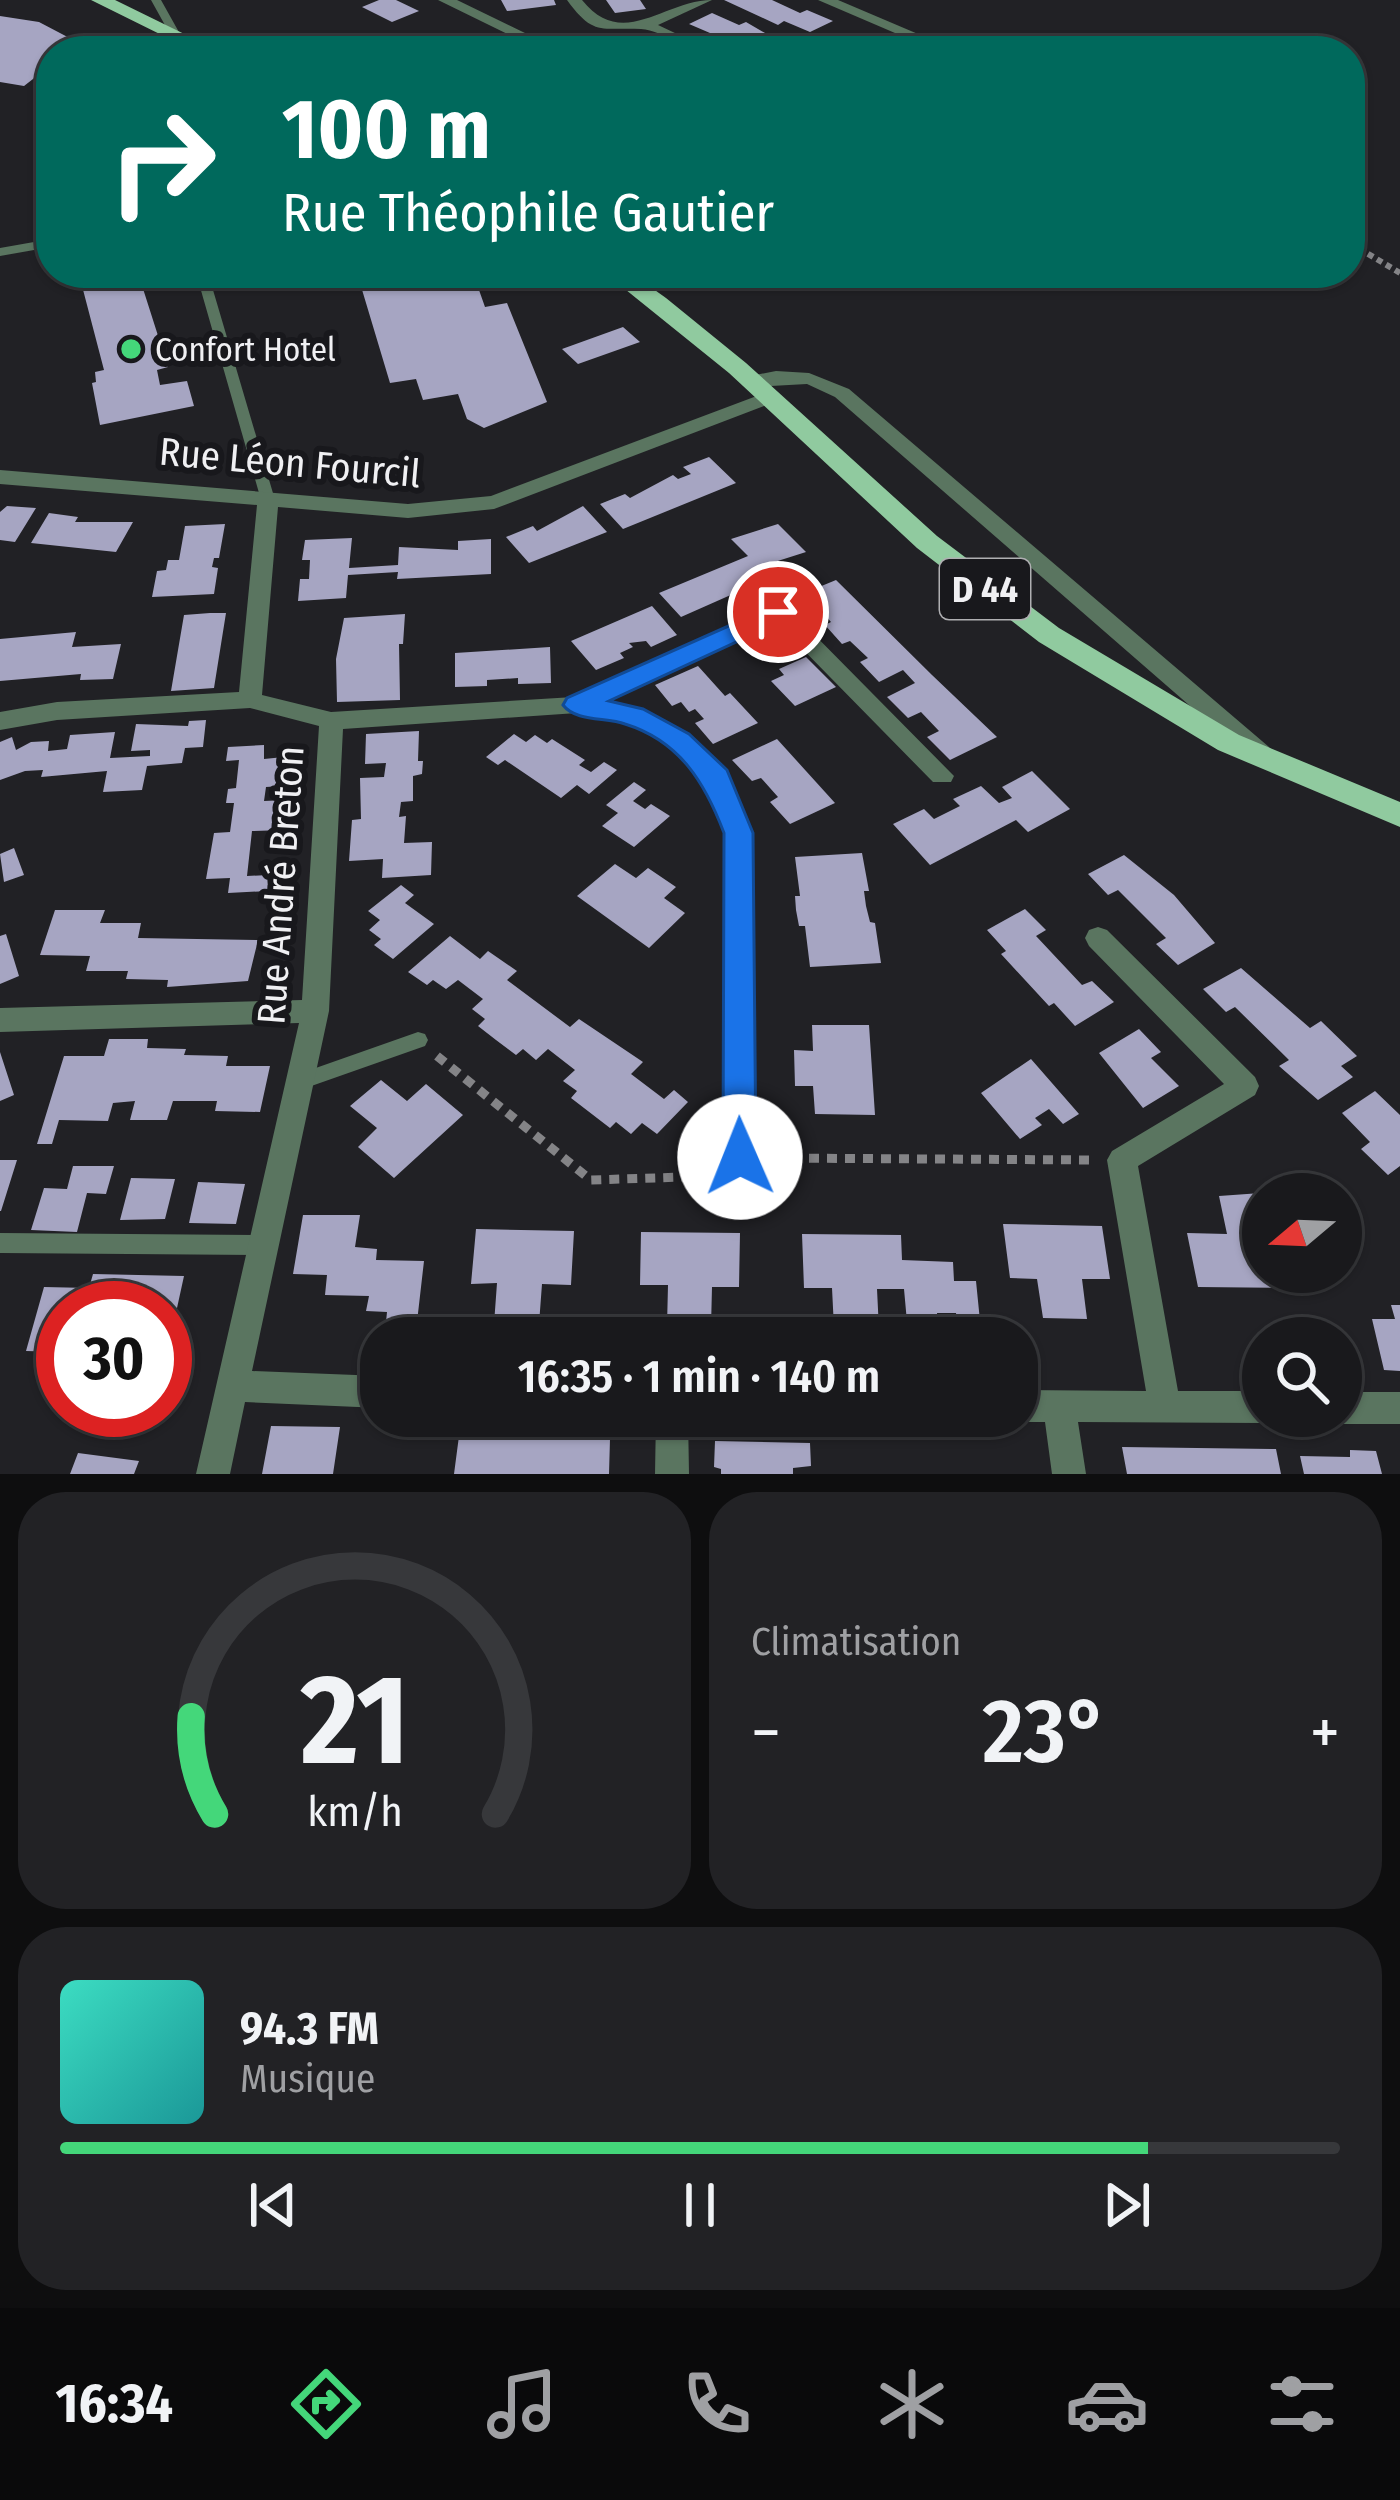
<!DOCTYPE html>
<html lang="fr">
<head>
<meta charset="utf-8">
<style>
  :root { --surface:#19191c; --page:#222225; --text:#f1f3f6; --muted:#9fa0a3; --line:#37383b; --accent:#44d77a }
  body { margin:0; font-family:"Fira Sans Condensed",sans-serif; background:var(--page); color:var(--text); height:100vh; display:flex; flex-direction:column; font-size:45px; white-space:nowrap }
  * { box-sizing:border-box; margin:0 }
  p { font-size:39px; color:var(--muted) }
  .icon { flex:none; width:66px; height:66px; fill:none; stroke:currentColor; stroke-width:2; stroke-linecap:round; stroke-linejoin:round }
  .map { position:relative; height:1474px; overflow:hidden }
  .side { display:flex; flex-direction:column; gap:18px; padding:18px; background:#0e0e0f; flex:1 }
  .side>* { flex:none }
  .hud { position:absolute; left:36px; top:36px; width:1329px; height:252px; border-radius:48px; box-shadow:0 3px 9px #0004,0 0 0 3px var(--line); background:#00695c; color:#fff; overflow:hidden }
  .needle { width:78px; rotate:251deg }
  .fabs { position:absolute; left:1242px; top:1173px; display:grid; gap:24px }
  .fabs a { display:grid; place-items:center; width:120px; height:120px; border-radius:50%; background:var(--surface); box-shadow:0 3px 9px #0004,0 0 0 3px var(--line); font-size:60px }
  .speed { position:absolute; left:36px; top:1281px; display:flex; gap:24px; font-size:60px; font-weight:700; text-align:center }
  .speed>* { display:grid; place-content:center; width:156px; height:156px; border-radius:50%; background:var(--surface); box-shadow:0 3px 9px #0004,0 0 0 3px var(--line); line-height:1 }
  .speed .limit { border:18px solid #d22; background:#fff; color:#111 }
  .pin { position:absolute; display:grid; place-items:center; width:102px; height:102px; color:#fff; margin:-51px; border:6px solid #fff; border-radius:50%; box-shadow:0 3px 12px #0007 }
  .me { position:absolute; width:132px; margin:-66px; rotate:359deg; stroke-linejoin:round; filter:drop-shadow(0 0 9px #0008) }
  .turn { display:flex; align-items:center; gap:42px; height:252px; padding:0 48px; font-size:54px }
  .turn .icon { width:156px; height:156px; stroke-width:2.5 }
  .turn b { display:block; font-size:84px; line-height:102px }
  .big { font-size:90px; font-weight:600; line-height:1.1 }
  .side .card { flex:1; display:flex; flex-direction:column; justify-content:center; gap:18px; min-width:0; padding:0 42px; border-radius:48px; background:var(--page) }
  .side .dial { align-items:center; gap:0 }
  .dial svg { height:312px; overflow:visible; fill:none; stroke:var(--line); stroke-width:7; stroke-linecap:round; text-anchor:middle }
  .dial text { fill:var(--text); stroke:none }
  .song { display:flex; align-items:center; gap:36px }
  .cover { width:144px; height:144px; border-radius:18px; background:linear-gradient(135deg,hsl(170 70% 55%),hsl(180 70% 35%)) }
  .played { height:12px; border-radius:6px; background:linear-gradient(90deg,var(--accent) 85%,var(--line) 85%) }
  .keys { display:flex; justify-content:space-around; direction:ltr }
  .heat { display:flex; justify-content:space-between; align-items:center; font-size:66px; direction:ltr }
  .side .tiles { flex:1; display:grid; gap:18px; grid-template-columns:1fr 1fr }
  .card:last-child { grid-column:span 2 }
  .trip { position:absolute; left:360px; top:1317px; width:678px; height:120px; border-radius:48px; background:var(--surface); box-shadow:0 3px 9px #0004,0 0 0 3px var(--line); font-weight:600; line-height:120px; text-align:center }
  .menu { display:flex; height:192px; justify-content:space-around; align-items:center; background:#0a0a0b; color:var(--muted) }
  .menu .icon { width:84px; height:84px }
  .menu .on { color:var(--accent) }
  .menu b { font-size:54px; color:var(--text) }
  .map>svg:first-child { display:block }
  .building { fill:#a6a5c2 }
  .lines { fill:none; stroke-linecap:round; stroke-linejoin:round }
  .path-far1 { stroke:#848487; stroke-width:6; stroke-dasharray:6 4.5; stroke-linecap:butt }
  .path { stroke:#848487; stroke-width:9; stroke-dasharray:10 8; stroke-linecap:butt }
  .lane { fill:#5a7560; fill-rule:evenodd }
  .street { fill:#5a7560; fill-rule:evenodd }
  .primary { fill:#90ca9f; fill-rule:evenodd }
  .route { fill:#1a73e8; stroke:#114b97; stroke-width:3 }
  .poi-dot { fill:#44d77a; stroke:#18181c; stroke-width:4.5 }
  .labels { text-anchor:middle; stroke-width:12; stroke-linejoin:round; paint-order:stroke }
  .far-poi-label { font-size:33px; fill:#f0f0f3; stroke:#18181c; text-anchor:start }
  .shield { fill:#18181c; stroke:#afafb2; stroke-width:3 }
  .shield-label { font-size:36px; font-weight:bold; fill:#f0f0f3 }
  .street-label { font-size:39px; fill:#f0f0f3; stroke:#18181c }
</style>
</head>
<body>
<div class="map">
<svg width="1400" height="1474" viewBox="0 0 1400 1474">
  <rect width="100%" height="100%" fill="#212125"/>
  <path class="building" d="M379 0H396L419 11 392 22 362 7Z
    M501 0H554L556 5 507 11Z
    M606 0H640L646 9 615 13Z
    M724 0H772L800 13 807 10 833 21 810 32 784 21 778 25Z
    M712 13 739 25 746 22 784 44 771 51H751L724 33 717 36 689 24Z
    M0 16 39 22 79 43 68 51H51V65L24 86 0 82Z
    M850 35 888 51 828 47Z
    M634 36 668 51 610 48Z
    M138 273 168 367 157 370 160 385 187 381 194 406 100 425 92 383 96 382 95 372 104 370 81 282Z
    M357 273H447L448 277 473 273 485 307 507 303 547 402 484 428 467 419 458 394 423 400 416 379 390 383Z
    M623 327 640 342 578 364 562 349Z
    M709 457 736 483 623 529 600 504 625 494 630 498 673 475 678 479 691 474 683 467Z
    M7 506 36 508 15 542 0 540V512Z
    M583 506 607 532 529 563 506 537 533 526 537 531Z
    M49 513 78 517 75 522H133L116 552 31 543Z
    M225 524 219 558H214L212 567 218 568 214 594 152 597 157 571 166 570 168 560H179L185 526Z
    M778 524 806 552 759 567 769 578 681 617 659 593 748 556 731 539Z
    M352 538 349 568 398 565 399 547 458 550V541L491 539V574L397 579 398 572 348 575 346 598 298 601 300 579H309L310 560H302L305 540Z
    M836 580 932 675 997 737 950 760 927 737 939 731 921 712 908 718 887 697 915 683 903 670 879 682 860 662 868 658 850 641 842 644 825 625 831 622 823 613 811 619 790 599Z
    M652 606 677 635 651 647 646 641 629 643 633 647 620 653 624 658 596 670 571 641Z
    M210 613H226L214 688 171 691 184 615Z
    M405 614 403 644H399L400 700 337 702 336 659 344 618Z
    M76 632 72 647 121 644 113 679 80 680 81 674 0 681V639Z
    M550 647 551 683 518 684V678L487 680V686L455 687V653Z
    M806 657 836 687 795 706 771 681 784 675 779 669Z
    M698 666 725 696 730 693 758 723 713 744 695 723 704 719 695 709 689 712 681 702 672 706 655 685Z
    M206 720 203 747 185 748 182 763 147 766 142 790 103 792 107 771 41 777 43 770 25 771 0 780V742L12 737 16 750 31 742 49 741 48 751 67 749 70 735 115 732 110 758 150 756V750L131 751 136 724 188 726 189 721Z
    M419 731 418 761H423L422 774 413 776V801L401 802 399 817 406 816 404 843 432 842 431 875 382 878 383 859 349 861 352 820 361 819 360 778 384 777 386 763 365 764 366 734Z
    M514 734 526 742 535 735 547 743 552 739 585 760 579 765 591 772 604 762 617 770 589 794 577 785 561 798 505 760 498 765 486 757Z
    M777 739 835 803 790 824 770 802 778 797 770 788 761 778 752 781 732 760Z
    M264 745V759L284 757 282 786 266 787 264 801 287 800 284 830 252 831 247 876 269 875 268 891 228 893 230 878 206 879 214 833 230 832 234 803H226L228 789 236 788 239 760 226 761 228 747Z
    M1032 771 1070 809 1028 832 1016 820 930 865 893 824 924 809 934 819 960 806 953 799 981 786 999 803 1012 798 1002 787Z
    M634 782 646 790 633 801 645 809 651 804 670 816 634 847 602 826 618 813 606 805Z
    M14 848 24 875 4 882 0 854Z
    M862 853 869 891H864L866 906 870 922 875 923 881 963 810 967 805 926H799L796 910 795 896H800L795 857Z
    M1124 855 1174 895 1215 943 1178 965 1156 944 1166 938 1118 890 1108 895 1088 874Z
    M615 864 636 878 648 868 676 887 664 898 685 913 649 948 577 896Z
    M401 885 414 895 405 903 434 924 393 959 374 945 381 939 369 930 380 920 368 911Z
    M1025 909 1046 930 1036 936 1082 985 1092 981 1114 1002 1075 1026 1054 1003 1049 1006 1001 954 1006 951 987 930Z
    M55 910H105L100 923H141L138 938 258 940 248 981 167 987 168 980 126 979 128 971H86L90 956 40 955Z
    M6 934 19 976 0 984V936Z
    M450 936 480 959 488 951 517 971 507 980 570 1027 579 1019 643 1062 631 1074 664 1099 674 1090 688 1102 657 1134 642 1123 631 1134 616 1122 610 1128 571 1098 577 1091 563 1081 575 1070 548 1049 536 1060 523 1049 516 1055 496 1040 478 1026 485 1019 472 1009 483 999 458 980 446 989 433 980 427 985 408 972Z
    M1241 968 1310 1028 1321 1021 1357 1056 1341 1066 1353 1077 1318 1100 1279 1066 1289 1060 1235 1007 1226 1012 1203 989Z
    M812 1025H869L875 1115 815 1114 813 1086H795L794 1050 813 1051Z
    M1139 1029 1161 1052 1151 1058 1179 1086 1143 1108 1099 1053Z
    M109 1039H148L147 1048 186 1049 184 1055 228 1056 226 1066H270L260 1112 215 1111 217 1101H173L167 1120H130L135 1101 113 1103 108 1121 59 1120 52 1144H37L64 1056H104Z
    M0 1052 14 1095 0 1101Z
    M1031 1059 1079 1114 1063 1124 1049 1109 1035 1118 1042 1125 1020 1139 981 1093Z
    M381 1080 407 1101 426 1084 463 1115 394 1178 358 1147 377 1128 350 1106Z
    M1375 1091 1400 1115V1166L1388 1175 1361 1149 1370 1142 1342 1113Z
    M0 1160H17L1 1211H0Z
    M73 1166H114L106 1194 87 1193 77 1232 31 1230 44 1188 67 1189Z
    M131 1178 175 1179 165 1219 120 1220Z
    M198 1182 245 1184 236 1224 189 1223Z
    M1261 1193 1263 1272H1305L1309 1288 1198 1287 1187 1233 1227 1234 1219 1196Z
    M303 1215H360L355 1247 377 1249 376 1260 424 1261 417 1322H386L387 1312 366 1311 369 1296 325 1295 327 1275 293 1274Z
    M1003 1224 1102 1226 1110 1279H1082L1087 1319 1043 1318 1037 1279 1010 1278Z
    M476 1229 574 1231 571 1285 542 1284 539 1324H494L497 1283 471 1284Z
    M641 1232 740 1233 739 1287H712L711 1327 667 1326 668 1285H640Z
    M802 1234 901 1235 902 1260 953 1262 954 1281H976L981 1331 958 1330 956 1313H937L938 1324 907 1322 904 1289H877L879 1330 834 1328 832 1288H804Z
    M93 1274 184 1276 170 1340 165 1339V1308H63V1352L26 1351 44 1287 89 1288Z
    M1391 1305H1400V1371L1384 1370 1372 1319H1395Z
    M271 1426 340 1427 333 1474H262Z
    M459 1436 610 1439 609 1474H454Z
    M715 1441 810 1443 811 1466 793 1468V1474H721V1469L714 1467Z
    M1122 1447 1276 1449 1281 1474H1127Z
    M1350 1450 1376 1451 1382 1474H1304L1300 1456 1350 1457Z
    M78 1453 139 1461 134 1474H70Z"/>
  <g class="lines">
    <path class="path-far1" d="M1350 243 1400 273"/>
    <path class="path" d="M437 1056 591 1180 715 1176
      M773 1158 1094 1160"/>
    <path class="lane" d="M151 0H161L180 34 179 36H171Z
      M51 239V247L0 256V248Z
      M196 273H208L275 500 273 503 268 505 261 500Z
      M418 1032 425 1034 428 1040 425 1046 300 1090 293 1088 290 1082 293 1076Z
      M0 1233 264 1235 271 1238 274 1245 271 1252 264 1255 0 1253Z"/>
    <path class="street" d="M438 0H457L562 51H542Z
      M567 0H582C623 51 664 0 712 0L658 25 713 51C683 51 665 31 641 29 601 27 594 37 567 0Z
      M818 0H838L958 51H937Z
      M776 371 809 373 849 389 1269 747 1272 753 1269 759H1251L835 397 807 384 752 387 742 381 745 377Z
      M770 391 780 397 777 401 494 509 408 518 278 507 262 695 331 712 574 697 779 604 787 607 954 776 951 782H933L776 622 606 702 642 709 689 735 726 771 751 833 755 1158 750 1167 740 1171 730 1167 725 1158V833L706 782 671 747 628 723 577 713 343 729 329 1011 252 1371 381 1376V1408L245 1402 230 1474H196L299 1023 0 1032V1008L302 1000 319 726 250 708 57 720 0 730V712L57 702 239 692 257 505 0 484V470L408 504 491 496Z
      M1098 927 1107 930 1255 1077 1259 1086 1255 1095 1138 1166 1178 1391H1263V1416H1275L1263 1423 1078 1422 1086 1474H1052L1045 1422H1017L1006 1417 1017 1416V1390L1146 1391 1107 1160 1112 1151 1224 1084 1089 946 1085 938 1089 930Z
      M1341 1392H1400V1424H1341L1330 1419 1328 1416H1341Z
      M656 1416H688L689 1474H655Z"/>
    <path class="primary" d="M91 0H115L219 51H194Z
      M605 273H631L666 298 746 363 937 536 1059 628 1239 735 1400 802V827L1218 750 1039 642 917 548 729 373Z"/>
  </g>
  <path class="route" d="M778 604 788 606 791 612 788 618 609 701 643 709 689 734 727 770 753 833 756 1157 752 1168 740 1172 728 1168 723 1157 724 833C705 783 680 741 625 724 606 717 576 722 563 705L567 698Z"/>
  <circle class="poi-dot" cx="131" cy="349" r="12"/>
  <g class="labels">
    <g class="far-poi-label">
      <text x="155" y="361">Confort Hotel</text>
    </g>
    <rect class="shield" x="940" y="559" width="90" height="60" rx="9"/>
    <g class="shield-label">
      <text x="985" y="602">D 44</text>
    </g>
    <g class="street-label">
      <text transform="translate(290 462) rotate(5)" y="14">Rue Léon Fourcil</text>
      <text transform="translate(280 885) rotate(-86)" y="14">Rue André Breton</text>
    </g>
  </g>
</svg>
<div class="fabs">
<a><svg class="needle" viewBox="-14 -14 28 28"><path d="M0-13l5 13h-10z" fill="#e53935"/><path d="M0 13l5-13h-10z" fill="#9fa0a3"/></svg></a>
<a><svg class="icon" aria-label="search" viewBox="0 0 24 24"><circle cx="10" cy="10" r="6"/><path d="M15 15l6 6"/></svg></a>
</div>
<div class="speed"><div class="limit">30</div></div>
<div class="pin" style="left:778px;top:612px;background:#d93025"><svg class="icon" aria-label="arrive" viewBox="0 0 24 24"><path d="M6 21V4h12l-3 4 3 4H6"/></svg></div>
<svg class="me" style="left:740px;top:1157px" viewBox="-20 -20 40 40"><circle r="19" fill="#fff"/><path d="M0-13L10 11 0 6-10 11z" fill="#1a73e8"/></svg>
<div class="trip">16:35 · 1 min · 140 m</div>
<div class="hud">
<div class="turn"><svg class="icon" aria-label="right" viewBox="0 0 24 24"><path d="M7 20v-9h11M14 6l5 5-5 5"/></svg><div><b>100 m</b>Rue Théophile Gautier</div></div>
</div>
</div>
<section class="side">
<div class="tiles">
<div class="card dial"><svg viewBox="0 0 100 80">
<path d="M14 69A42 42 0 1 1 86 69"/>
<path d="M14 69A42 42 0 0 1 8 44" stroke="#44d77a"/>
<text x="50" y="56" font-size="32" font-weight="700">21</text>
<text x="50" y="72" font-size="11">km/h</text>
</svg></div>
<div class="card"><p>Climatisation</p>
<div class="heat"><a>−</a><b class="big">23°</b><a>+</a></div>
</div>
<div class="card">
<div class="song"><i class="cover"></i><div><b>94.3 FM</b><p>Musique</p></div></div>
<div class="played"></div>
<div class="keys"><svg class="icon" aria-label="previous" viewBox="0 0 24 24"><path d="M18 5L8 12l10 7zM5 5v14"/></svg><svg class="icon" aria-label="pause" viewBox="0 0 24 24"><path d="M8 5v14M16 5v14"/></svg><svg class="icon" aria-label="next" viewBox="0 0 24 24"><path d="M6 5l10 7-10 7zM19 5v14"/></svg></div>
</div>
</div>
</section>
<nav class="menu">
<b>16:34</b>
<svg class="icon on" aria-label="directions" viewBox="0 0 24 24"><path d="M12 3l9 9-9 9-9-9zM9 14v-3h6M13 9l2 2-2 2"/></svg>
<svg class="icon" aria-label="music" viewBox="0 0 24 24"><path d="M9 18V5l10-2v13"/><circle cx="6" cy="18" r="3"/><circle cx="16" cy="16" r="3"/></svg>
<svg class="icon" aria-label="phone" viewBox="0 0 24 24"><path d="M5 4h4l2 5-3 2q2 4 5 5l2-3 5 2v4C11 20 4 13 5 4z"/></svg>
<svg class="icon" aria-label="climate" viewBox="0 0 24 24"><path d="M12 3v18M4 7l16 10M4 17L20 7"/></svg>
<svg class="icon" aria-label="car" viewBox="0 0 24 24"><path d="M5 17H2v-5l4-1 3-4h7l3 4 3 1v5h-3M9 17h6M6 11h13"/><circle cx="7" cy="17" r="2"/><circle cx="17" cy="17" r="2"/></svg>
<svg class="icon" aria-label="filters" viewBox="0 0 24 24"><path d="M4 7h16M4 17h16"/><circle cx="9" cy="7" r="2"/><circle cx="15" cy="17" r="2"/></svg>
</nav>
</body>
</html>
